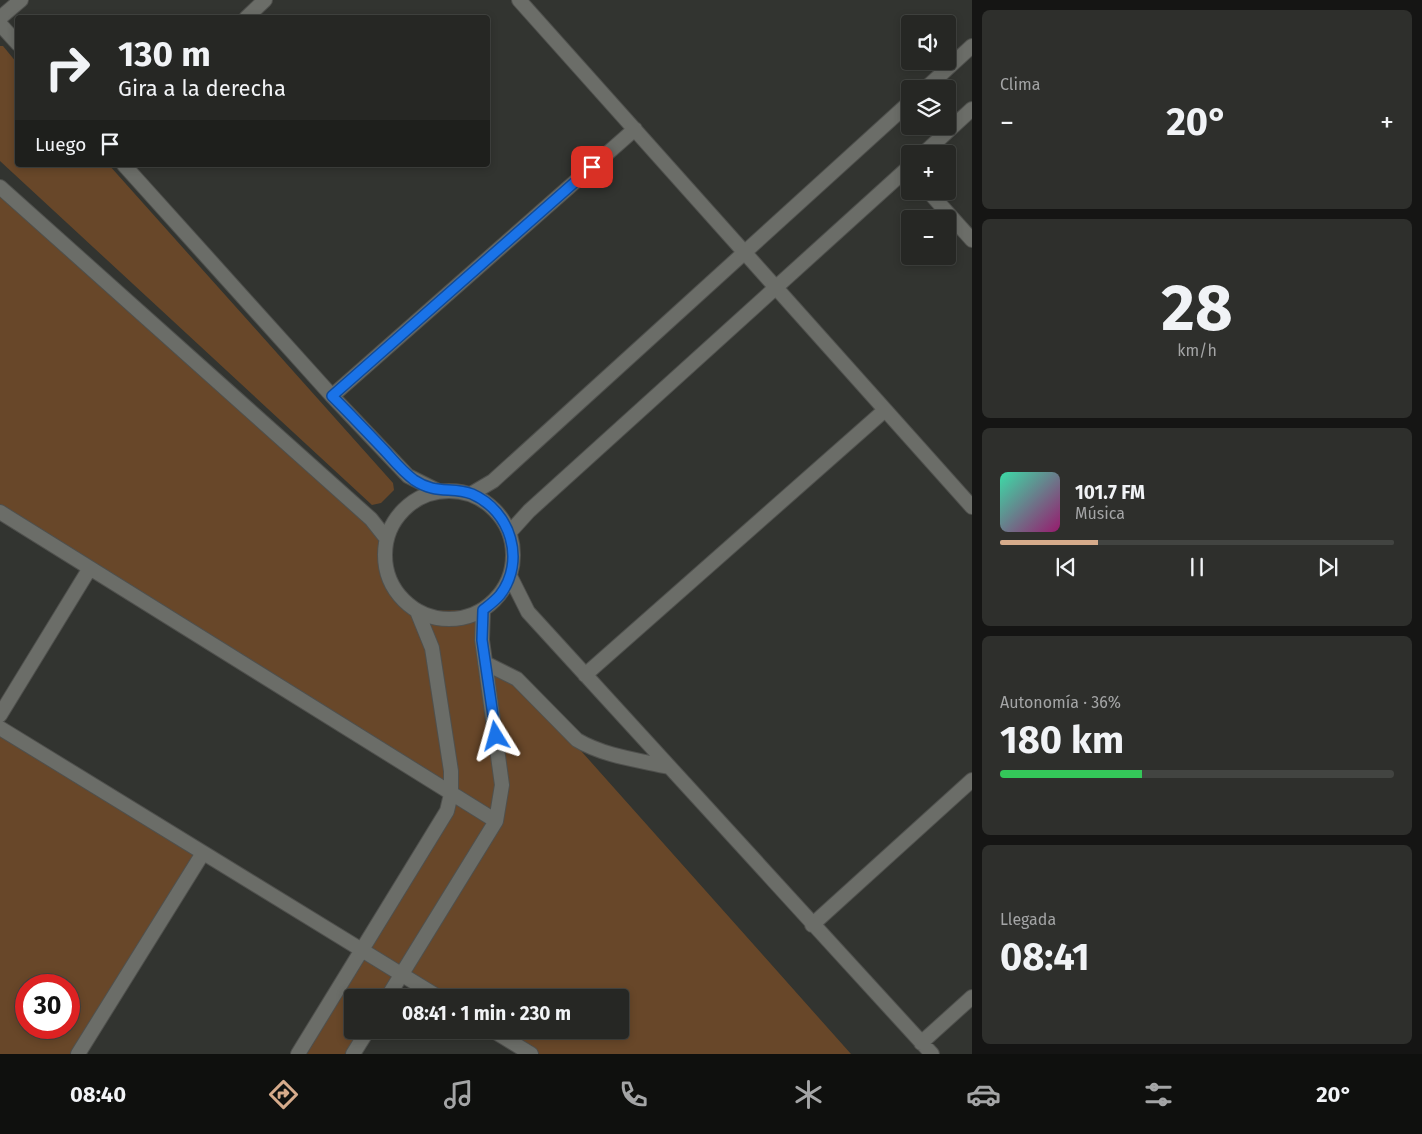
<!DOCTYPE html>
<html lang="es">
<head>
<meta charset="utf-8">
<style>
  :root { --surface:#262724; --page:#2e2f2c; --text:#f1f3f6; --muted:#a4a5a6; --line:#424441; --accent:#d6ab8b }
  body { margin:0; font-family:"Fira Sans",sans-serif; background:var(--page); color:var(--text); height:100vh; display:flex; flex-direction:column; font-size:19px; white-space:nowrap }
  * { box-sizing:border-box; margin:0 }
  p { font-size:16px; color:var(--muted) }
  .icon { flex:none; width:28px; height:28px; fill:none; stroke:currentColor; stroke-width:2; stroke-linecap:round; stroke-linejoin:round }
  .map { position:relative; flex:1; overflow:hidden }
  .drawer { display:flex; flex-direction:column; gap:10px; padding:10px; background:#151514; width:450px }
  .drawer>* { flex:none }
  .banner { position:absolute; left:15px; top:15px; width:475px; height:152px; border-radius:5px; box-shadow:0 2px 8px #0003,0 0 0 1px var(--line); background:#262724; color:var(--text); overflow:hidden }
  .controls { position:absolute; left:901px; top:15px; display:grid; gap:10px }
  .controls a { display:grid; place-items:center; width:55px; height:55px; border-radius:5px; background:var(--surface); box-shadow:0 2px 8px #0003,0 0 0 1px var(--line); font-size:25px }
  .speed { position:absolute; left:15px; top:974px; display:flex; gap:10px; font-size:25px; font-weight:700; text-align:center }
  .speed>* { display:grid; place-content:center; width:65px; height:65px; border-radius:50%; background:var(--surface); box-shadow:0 2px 8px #0003,0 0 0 1px var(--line); line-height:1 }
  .speed .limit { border:8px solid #d22; background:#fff; color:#111 }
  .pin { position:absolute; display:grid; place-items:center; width:42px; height:42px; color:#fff; margin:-21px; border-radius:10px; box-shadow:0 2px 8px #0006 }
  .me { position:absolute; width:55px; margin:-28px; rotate:352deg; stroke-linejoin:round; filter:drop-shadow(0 0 4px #0008) }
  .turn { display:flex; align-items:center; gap:18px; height:105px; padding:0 20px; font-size:22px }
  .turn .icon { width:65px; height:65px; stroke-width:2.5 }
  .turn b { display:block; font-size:35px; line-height:42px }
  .then { display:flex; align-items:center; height:48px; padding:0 20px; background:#0003; gap:10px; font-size:19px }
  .big { font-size:38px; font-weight:700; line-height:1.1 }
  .drawer .card { flex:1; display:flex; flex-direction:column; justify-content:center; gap:8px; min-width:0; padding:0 18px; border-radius:8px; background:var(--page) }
  .drawer .dial { align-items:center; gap:0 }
  .dial b { font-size:65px; line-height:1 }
  .song { display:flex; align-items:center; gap:15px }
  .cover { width:60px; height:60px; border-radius:8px; background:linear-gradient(135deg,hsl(160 70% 55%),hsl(320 70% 35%)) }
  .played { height:5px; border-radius:2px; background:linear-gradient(90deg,var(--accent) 25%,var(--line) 25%) }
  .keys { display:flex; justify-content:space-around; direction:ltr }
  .heat { display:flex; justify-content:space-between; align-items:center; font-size:28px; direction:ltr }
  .charge { height:8px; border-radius:4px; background:linear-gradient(90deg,#34c759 36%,var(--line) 0) }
  .trip { position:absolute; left:344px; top:989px; width:285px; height:50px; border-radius:5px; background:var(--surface); box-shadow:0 2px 8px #0003,0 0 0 1px var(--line); font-weight:700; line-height:50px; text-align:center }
  .dock { display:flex; height:80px; justify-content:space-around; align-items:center; background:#0f100e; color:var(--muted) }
  .dock .icon { width:35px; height:35px }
  .dock .active { color:var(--accent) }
  .dock b { font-size:22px; color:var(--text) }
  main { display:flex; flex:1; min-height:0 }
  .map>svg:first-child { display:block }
  .green { fill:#684729; fill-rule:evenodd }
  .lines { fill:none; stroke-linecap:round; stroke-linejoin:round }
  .minor-casing { stroke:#4f504d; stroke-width:16 }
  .minor { stroke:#6b6d68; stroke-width:14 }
  .route-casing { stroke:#114b97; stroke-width:12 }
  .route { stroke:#1a73e8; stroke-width:9 }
</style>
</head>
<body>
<main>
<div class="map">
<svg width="972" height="1054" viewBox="0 0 972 1054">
  <rect width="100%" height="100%" fill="#323430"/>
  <path class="green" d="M0 46H3L17 63 18 165H109L393 483 394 490 381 503 372 505 0 161Z
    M0 188 386 538 389 580 417 611 483 610 484 653 517 679 851 1054H532L493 1030H620V998L440 997 402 974 387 997 352 998V1030H368L353 1054H298L450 800 0 514Z
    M0 728 203 853 78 1054H0ZM26 985H69V1028H26Z"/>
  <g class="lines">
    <g class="minor-casing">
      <path id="minor" d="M519 0 972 507
        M0 18 21 0
        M246 18 265 0
        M0 24 18 44
        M925 89 972 46
        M923 154 972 109
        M124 165 332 396 408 476 438 491
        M0 187 371 519 386 538
        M928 191 972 240
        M332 396 635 129
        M385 555a64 64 0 1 1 128 0a64 64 0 1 1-128 0Z
        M471 494 493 481 910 102
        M0 512 496 821
        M510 532 529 511 910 166
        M510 576 528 612 932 1054
        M485 663 517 679 577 740C604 756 638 760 669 767
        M585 675 885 410
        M0 715 90 568
        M0 728 440 998
        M812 925 972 780
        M387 998 496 821 502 785 482 640 483 610
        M492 1030 531 1054
        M921 1043 972 997
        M78 1054 203 853
        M298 1054 447 811 451 794V771L432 648 417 611
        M353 1054 368 1030"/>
    </g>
    <use href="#minor" class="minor"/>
  </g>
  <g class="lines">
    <g class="route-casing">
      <path id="route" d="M496 736 482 640 483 610C488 606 495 601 500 595 526 561 511 511 472 494 452 486 436 495 414 480 403 472 394 461 385 451 367 432 350 414 332 396L592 167"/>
    </g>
    <use href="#route" class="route"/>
  </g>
</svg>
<div class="controls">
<a><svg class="icon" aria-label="sound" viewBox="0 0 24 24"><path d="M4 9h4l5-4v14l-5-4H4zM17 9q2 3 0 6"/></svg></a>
<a><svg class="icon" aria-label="layers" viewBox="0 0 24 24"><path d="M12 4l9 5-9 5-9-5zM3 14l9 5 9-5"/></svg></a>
<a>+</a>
<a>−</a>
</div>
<div class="speed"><div class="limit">30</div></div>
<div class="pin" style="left:592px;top:167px;background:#d93025"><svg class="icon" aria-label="arrive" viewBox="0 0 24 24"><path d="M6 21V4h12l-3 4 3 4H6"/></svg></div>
<svg class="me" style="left:496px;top:736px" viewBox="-20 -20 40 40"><path d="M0-17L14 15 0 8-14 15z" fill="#1a73e8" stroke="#fff" stroke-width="4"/></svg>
<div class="trip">08:41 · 1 min · 230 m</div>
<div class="banner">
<div class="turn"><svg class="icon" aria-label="right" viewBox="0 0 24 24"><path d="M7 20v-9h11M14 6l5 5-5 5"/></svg><div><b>130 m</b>Gira a la derecha</div></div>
<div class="then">Luego<svg class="icon" aria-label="arrive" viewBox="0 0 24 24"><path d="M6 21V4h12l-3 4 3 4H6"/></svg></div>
</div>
</div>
<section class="drawer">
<div class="card"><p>Clima</p>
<div class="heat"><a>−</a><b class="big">20°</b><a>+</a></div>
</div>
<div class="card dial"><b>28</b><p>km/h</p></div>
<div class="card">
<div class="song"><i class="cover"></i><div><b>101.7 FM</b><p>Música</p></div></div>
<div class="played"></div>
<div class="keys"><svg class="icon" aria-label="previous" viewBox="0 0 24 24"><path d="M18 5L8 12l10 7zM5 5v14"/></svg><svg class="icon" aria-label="pause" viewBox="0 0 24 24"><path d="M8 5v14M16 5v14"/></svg><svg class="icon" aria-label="next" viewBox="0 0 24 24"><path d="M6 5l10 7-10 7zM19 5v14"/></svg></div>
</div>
<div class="card"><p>Autonomía · 36%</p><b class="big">180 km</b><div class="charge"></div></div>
<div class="card"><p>Llegada</p><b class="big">08:41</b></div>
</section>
</main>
<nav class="dock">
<b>08:40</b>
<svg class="icon active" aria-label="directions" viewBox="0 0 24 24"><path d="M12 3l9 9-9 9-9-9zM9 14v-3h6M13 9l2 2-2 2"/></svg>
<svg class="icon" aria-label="music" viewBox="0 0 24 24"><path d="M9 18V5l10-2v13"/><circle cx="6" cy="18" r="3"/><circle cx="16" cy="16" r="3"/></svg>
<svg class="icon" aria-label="phone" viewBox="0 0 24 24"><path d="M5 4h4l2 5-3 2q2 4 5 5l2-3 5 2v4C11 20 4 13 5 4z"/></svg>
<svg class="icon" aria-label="climate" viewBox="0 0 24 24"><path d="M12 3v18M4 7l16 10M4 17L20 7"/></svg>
<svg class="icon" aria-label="car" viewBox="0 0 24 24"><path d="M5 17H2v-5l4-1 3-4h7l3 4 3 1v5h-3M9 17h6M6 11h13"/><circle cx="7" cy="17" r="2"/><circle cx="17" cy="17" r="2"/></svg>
<svg class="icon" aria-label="filters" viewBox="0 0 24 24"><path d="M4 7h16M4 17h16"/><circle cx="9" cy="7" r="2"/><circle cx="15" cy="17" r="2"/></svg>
<b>20°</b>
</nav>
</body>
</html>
